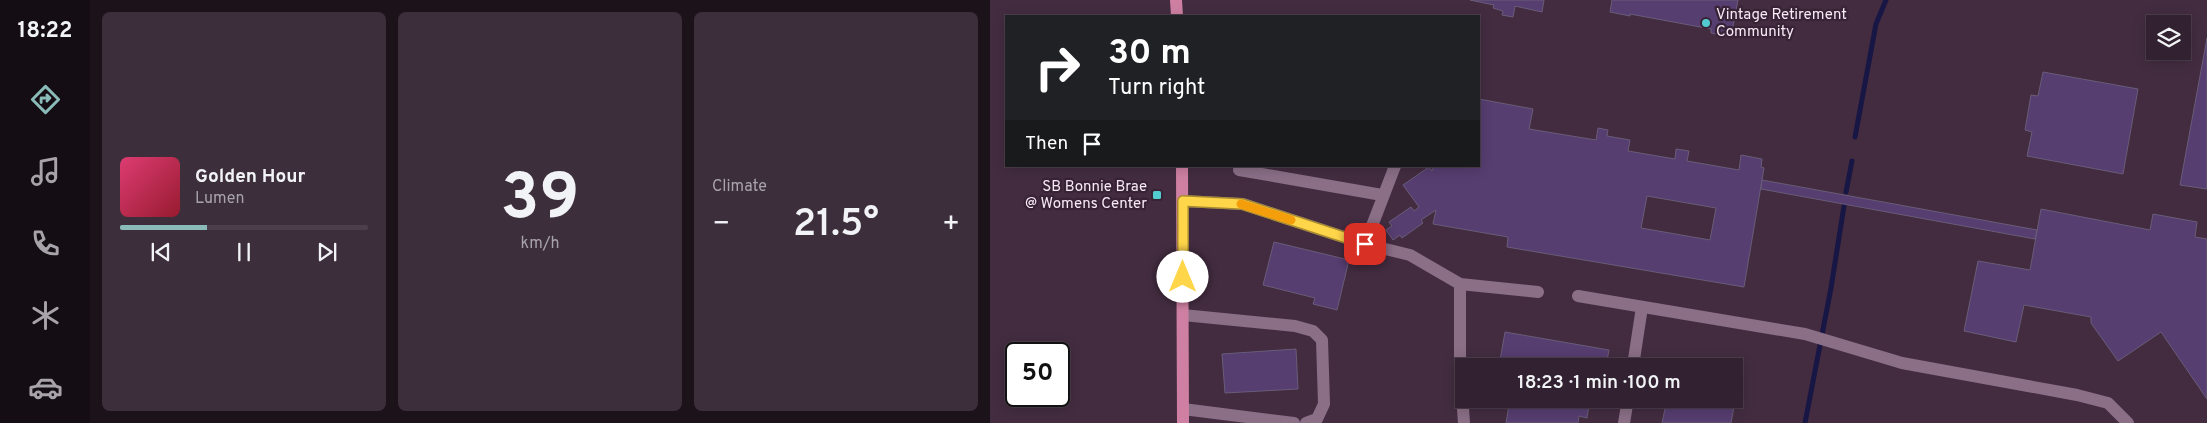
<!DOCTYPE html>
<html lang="en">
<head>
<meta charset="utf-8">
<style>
  :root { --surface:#322130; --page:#3d2e3c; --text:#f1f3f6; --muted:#a8a3ab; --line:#4d3e4c; --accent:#8bbbb9 }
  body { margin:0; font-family:Overpass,sans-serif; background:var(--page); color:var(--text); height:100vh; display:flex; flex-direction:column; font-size:19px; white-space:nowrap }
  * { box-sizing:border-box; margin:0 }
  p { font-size:16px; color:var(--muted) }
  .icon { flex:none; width:28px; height:28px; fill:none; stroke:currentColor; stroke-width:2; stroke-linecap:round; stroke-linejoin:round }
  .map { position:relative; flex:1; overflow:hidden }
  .panel { display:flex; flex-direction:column; gap:12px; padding:12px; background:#1c121a; width:900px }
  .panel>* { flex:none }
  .top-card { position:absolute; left:15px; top:15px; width:475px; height:152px; border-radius:0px; box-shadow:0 2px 12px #0003,0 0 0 1px var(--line); background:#202124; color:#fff; overflow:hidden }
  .controls { position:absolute; left:1156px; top:15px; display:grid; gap:10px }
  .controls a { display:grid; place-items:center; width:45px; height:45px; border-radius:0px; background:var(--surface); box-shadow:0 2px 12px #0003,0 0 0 1px var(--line); font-size:25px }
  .speed { position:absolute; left:15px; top:342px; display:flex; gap:10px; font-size:25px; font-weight:700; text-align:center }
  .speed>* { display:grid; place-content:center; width:65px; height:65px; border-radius:50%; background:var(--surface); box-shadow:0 2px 12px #0003,0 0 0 1px var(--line); line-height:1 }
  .speed .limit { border:2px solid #111; border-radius:8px; background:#fff; color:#111 }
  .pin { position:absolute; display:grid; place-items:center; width:42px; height:42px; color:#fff; margin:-21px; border-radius:10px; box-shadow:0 2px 8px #0006 }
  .me { position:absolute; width:55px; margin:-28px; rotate:0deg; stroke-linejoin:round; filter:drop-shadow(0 0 4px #0008) }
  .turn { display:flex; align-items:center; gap:18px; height:105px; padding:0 20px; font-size:22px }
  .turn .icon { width:65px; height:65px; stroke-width:2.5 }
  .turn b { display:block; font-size:35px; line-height:42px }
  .then { display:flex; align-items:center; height:48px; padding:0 20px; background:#0003; gap:10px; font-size:19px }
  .big { font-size:38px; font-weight:600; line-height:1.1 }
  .panel .card { flex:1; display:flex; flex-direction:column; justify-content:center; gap:8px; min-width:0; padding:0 18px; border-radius:8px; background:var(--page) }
  .panel .dial { align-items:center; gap:0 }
  .dial b { font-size:65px; line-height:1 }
  .song { display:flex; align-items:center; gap:15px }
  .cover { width:60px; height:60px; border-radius:8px; background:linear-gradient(135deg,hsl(340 70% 55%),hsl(350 70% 35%)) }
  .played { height:5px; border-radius:2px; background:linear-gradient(90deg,var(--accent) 35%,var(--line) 35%) }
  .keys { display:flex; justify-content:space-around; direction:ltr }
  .heat { display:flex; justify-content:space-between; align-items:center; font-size:28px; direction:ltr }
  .panel .tiles { flex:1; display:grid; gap:12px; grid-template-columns:repeat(3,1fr) }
  .trip { position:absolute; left:465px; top:358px; width:288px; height:50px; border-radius:0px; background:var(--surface); box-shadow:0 2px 12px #0003,0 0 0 1px var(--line); font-weight:600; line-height:50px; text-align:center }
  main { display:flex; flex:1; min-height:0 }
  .menu { display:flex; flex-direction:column; width:90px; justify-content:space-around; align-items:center; background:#140d13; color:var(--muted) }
  .menu .icon { width:35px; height:35px }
  .menu .active { color:var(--accent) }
  .menu b { font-size:22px; color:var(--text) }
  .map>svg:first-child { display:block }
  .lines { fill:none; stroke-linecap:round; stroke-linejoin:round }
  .stream { stroke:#171644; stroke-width:5 }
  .building { fill:#563e70; stroke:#695c79; fill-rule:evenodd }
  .minor { stroke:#8a6f86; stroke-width:12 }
  .major { stroke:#cf80a2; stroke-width:12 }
  .route-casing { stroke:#a68a30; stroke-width:12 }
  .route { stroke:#ffd54a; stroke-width:9 }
  .slow { stroke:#f59e0b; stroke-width:9 }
  .poi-dot { fill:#52ccd1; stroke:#382236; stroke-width:2 }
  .labels { text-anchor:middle; stroke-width:4.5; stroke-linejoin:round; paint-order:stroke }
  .poi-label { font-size:15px; fill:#f8e9f6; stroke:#382236; text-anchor:start }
</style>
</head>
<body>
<main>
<nav class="menu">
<b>18:22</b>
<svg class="icon active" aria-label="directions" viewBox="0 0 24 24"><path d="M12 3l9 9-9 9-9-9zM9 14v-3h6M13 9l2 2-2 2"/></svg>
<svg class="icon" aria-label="music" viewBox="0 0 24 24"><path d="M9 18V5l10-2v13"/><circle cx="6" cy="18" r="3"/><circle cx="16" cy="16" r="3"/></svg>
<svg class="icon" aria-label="phone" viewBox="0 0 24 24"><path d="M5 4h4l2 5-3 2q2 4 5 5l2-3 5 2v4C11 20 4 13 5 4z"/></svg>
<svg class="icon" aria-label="climate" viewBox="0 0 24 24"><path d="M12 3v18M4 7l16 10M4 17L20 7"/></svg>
<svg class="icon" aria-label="car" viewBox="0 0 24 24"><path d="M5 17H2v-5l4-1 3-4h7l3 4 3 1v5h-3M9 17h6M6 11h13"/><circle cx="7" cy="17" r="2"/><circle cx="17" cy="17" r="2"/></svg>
</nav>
<section class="panel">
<div class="tiles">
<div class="card">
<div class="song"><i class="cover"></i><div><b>Golden Hour</b><p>Lumen</p></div></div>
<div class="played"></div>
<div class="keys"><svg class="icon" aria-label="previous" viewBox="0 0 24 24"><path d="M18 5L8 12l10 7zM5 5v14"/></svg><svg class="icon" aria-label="pause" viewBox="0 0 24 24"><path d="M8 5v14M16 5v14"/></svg><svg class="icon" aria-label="next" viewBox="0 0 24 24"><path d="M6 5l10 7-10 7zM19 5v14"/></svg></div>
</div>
<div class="card dial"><b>39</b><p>km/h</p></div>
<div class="card"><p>Climate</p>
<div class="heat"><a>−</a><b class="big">21.5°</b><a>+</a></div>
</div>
</div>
</section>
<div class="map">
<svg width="1217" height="423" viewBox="0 0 1217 423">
  <rect width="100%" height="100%" fill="#432c40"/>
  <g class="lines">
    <path class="stream" d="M865 137 886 24 896 0
      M856 192 862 161
      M815 423 841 288 854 206"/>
  </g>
  <path class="building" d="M480 0H554L552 12 525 6 523 17 512 15 513 11 503 8 504 5Z
    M622 0H748L741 37 721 33V29L640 14V16L620 12Z
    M1217 38V189L1190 185Z
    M1053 72 1148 89 1133 174 1037 156 1042 132 1035 130 1041 95 1048 96Z
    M489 99 543 109 539 129 606 140 608 128 618 130 617 136 640 140 638 151 685 159 686 149 699 151 697 161 749 170 751 155 772 159 771 167 774 168 754 287 517 247 518 237 443 224 446 210 431 220 433 223 412 238 410 235 403 240 396 230 402 226 399 222 421 207 424 211 429 207 413 185 439 167 442 171 444 166H489ZM657 196 726 208 720 240 651 228Z
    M772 180 1047 230 1045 239 771 189Z
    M1051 209 1160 230 1163 214 1207 222 1205 237 1217 239V399L1171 332 1128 361 1101 323V317L1034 305 1026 342 974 331 988 261 1040 270Z
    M284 242 359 260 347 310 323 304 325 298 273 285Z
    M515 332 619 350 616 366H509Z
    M306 349 308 389 235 393 232 354Z
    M520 399H600L597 418 589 416 588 423H516Z
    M677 399H699L744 407 741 423H672Z"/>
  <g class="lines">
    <path class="minor" d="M250 166 249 170 392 195
      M193 201 253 204 375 244 420 255 470 284
      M375 244 405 166
      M588 296 815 334 912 363 1087 395 1118 403 1138 423
      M193 315 305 326 323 331 332 340 334 404 327 419 316 423
      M643 366 652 307
      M193 409 304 423
      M474 423 470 366V284L548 292
      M634 423 638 399"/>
    <path class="major" d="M186 0 187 16
      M192 166 193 423"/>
  </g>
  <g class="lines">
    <g class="route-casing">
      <path id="route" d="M193 277V201L252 204 375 244"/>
    </g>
    <use href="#route" class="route"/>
    <path class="slow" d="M251 204 301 220"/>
  </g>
  <g class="poi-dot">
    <circle cx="716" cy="23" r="5"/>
    <rect x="162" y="190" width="10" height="10" rx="2.5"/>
  </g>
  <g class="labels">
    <g class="poi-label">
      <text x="726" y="19">Vintage Retirement<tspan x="726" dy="17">Community</tspan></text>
      <text x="157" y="191" text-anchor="end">SB Bonnie Brae<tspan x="157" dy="17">@ Womens Center</tspan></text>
    </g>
  </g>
</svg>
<div class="controls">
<a><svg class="icon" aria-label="layers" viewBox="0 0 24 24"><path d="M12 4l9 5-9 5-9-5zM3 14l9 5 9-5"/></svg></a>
</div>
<div class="speed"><div class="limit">50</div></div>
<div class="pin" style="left:375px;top:244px;background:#d93025"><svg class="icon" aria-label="arrive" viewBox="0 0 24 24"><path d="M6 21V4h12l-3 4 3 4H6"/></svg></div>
<svg class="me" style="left:193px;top:277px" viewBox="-20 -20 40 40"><circle r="19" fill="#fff"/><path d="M0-13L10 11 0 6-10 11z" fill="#ffd54a"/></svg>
<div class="trip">18:23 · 1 min · 100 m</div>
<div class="top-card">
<div class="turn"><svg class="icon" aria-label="right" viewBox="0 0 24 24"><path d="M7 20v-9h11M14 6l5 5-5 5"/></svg><div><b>30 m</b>Turn right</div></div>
<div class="then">Then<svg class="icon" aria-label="arrive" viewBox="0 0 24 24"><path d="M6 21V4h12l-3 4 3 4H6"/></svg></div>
</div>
</div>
</main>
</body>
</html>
